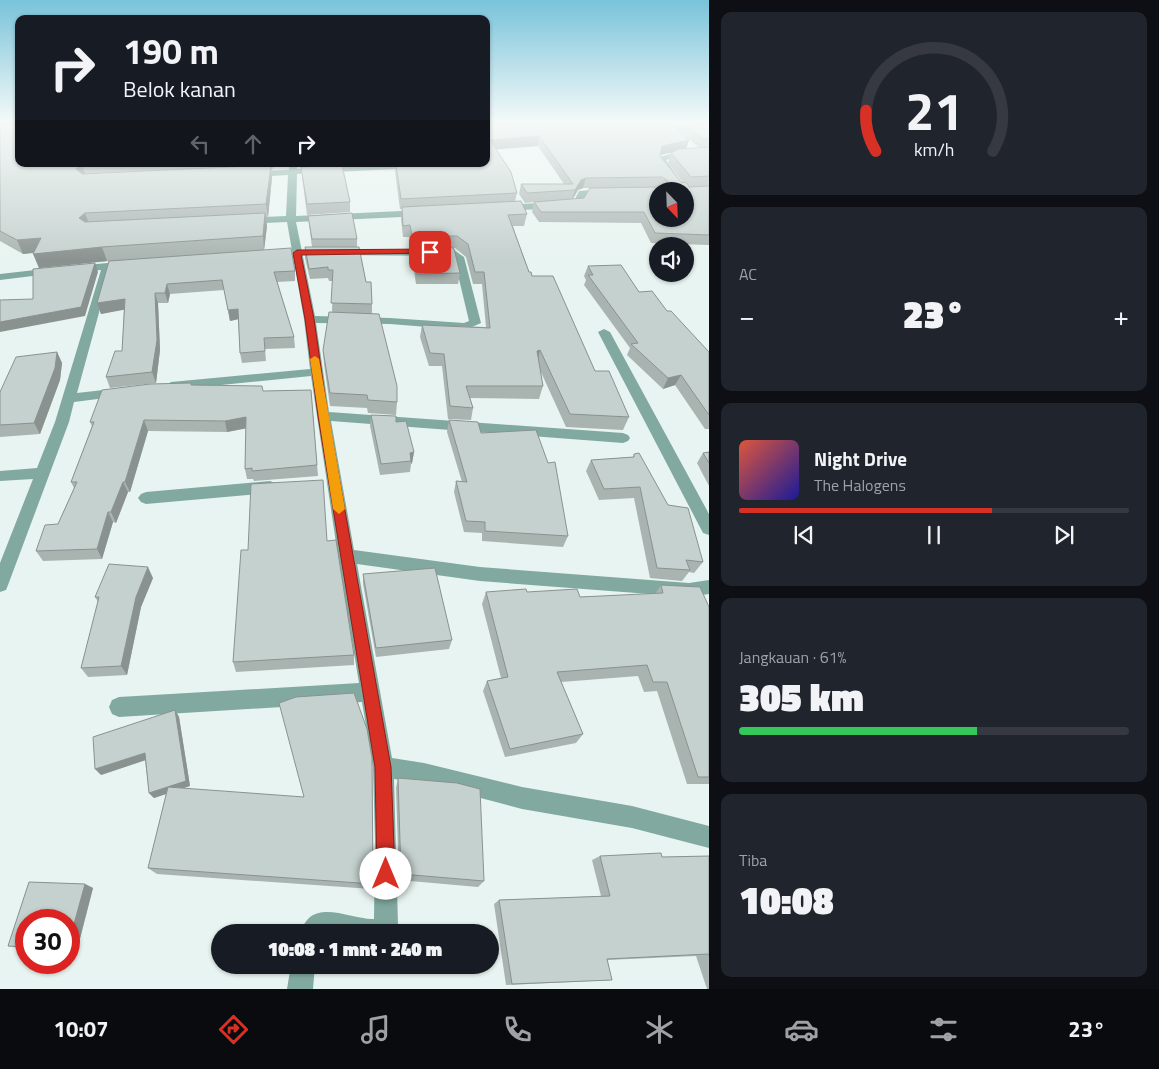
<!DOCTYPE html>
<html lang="id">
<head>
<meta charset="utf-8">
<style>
  :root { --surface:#171b24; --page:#20242c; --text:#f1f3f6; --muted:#9ea1a6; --line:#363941; --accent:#d93025 }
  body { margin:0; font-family:"Titillium Web",sans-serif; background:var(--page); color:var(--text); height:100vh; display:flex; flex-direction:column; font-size:19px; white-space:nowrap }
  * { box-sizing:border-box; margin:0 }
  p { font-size:16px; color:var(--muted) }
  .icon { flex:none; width:28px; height:28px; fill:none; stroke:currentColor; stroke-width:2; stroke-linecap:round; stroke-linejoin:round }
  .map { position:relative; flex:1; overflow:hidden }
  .panel { display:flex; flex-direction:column; gap:12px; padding:12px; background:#0d0f14; width:450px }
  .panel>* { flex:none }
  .hud { position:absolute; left:15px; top:15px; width:475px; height:152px; border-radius:10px; box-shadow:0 1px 4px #0004; background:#171b24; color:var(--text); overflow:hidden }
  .needle { width:32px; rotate:157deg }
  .fabs { position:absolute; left:649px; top:182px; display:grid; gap:10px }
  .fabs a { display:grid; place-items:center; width:45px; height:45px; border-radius:50%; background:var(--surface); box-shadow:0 1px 4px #0004; font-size:25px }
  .speed { position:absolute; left:15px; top:909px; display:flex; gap:10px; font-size:25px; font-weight:700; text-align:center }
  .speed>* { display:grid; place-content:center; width:65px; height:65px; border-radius:50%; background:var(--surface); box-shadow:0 1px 4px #0004; line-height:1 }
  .speed .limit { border:8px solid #d22; background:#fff; color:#111 }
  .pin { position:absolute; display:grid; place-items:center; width:42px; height:42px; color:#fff; margin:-21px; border-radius:10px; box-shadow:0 2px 8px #0006 }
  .me { position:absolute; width:55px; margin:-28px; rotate:0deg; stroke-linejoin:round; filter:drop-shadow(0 0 4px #0008) }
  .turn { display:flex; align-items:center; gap:18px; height:105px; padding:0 25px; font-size:22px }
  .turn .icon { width:65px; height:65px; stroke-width:2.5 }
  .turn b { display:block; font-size:35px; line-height:42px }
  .lanes { display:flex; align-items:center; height:48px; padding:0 25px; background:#0003; justify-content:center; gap:25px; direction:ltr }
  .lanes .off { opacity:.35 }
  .big { font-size:38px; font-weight:800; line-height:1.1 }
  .panel .tile { flex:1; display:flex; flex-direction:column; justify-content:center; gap:8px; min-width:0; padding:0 18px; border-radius:10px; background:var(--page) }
  .panel .dial { align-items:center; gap:0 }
  .dial svg { height:130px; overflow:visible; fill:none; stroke:var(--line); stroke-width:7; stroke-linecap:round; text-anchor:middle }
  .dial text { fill:var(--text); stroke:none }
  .song { display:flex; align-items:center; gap:15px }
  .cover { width:60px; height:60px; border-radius:8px; background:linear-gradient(135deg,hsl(10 70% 55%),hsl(240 70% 35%)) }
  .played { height:5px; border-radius:2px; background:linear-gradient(90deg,var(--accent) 65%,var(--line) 65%) }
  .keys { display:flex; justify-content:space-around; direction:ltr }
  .heat { display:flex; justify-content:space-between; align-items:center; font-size:28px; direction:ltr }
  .charge { height:8px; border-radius:4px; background:linear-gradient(90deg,#34c759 61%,var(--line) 0) }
  .trip { position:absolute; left:211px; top:924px; width:288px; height:50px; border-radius:25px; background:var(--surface); box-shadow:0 1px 4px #0004; font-weight:800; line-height:50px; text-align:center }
  .tabs { display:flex; height:80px; justify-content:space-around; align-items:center; background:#090b0e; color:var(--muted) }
  .tabs .icon { width:35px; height:35px }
  .tabs .current { color:var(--accent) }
  .tabs b { font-size:22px; color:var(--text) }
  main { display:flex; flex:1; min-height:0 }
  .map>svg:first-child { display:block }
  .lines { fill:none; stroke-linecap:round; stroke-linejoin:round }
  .minor { fill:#81a99f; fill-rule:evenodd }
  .wall { fill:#a9b4b1; fill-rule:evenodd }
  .shaded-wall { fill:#8a9290 }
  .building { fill:#c5d1ce; stroke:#8a9290; fill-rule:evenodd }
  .route { fill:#d93025; stroke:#8d1f18 }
  .slow { fill:#f59e0b }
</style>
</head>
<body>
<main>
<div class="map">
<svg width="709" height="989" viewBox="0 0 709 989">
  <rect width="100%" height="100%" fill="#e8f4f1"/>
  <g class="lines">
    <path class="minor" d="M709 150V154L675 157 666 160 687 191 685 193V191H679L657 162 659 157 674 153Z
      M289 164H297V169L411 164 419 166 415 168 297 174 296 216 422 210 427 213 422 216 296 222 315 316 390 318 464 323 469 321 454 258 452 256 340 255 335 252 340 249 454 250 464 257 481 323 465 330 390 324 316 323 329 412 623 433 628 435 630 438 628 441 623 443 331 421 354 550 480 567 689 583 709 580V594L689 597 480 581 357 564 392 758 424 763 522 787 632 806 709 826V848L632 828 522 809 424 783 394 779 398 925 395 932H301C312 896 350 920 374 919L375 839 373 767 362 702 119 717 112 714 109 707 112 700 119 697 359 683 338 556 311 376 171 390 165 386 171 382 310 369 304 319 287 222 246 224 241 221 246 218 286 216 288 175 253 177 249 174 253 171 289 170Z
      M606 189 610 192 609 194 586 195 583 204 578 207 503 211 498 208 503 205 574 201 579 191Z
      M128 261 133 264 132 266 111 269 77 393 121 388 127 392 121 396 74 402 69 422 8 585 6 590 0 592V563L33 479 0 481V471L37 468 55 422 101 270 76 272 71 269 76 266Z
      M53 268 58 271 57 273 0 280V274Z
      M604 329 610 332 709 514V535L703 533 598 332Z
      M270 481 275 483 277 487 275 491 270 493 146 504 141 502 138 498 141 494 146 492Z
      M291 965H315L313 989H287Z"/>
  </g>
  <path class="wall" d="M0 123 19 164H274L273 169H271L272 178 268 217H266L267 226 264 250 295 271V281L277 282 294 337 295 348 265 349 266 361 242 363 240 353 238 319 230 321 224 290 170 294 168 303H158L160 350 156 383 110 388 106 377 122 351 124 309 101 314 97 303 109 261 39 268 34 253 23 254 0 241Z
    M486 123H709V245L651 243 641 223 539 222 532 212 534 202 525 203 519 194 521 184H564L538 146 496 149 517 193 515 202 527 214 524 226H513L529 272 595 371 629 417 623 430 566 427 540 370 543 386 539 399 470 398 473 408 471 420 448 419 442 366H429L420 337 422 325 486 327 482 284H473L466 257 455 248H452L460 273 458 284H416L412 257 413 248H411L409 237H403L401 219 402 209H400L395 172 396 164H486ZM675 127 698 147 699 148 686 149ZM673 152 671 153 668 163 683 183 681 182 660 156V155ZM583 188H590L584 198 573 199 578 190Z
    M300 164H340L350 202V212L307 215 301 168H300Z
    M308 216 357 239V247L372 304V313L397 402 396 415 368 413 367 408 330 406 324 364 323 350 332 312 333 281H329L328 278 310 279 305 258V247H312Z
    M588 266 639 292 667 311 709 352V429H705L675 385 663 389 627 355 630 348 584 285 586 280 584 276Z
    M57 352 62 363 60 380 40 434 0 437V392Z
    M192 385 263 391 311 390 318 476 254 481 253 479H247L245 469 246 428 227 432 148 431 130 492H128L116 523 113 522 102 559 43 561 36 551 58 524 74 488 71 482 92 426 90 422Z
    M371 415 396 422 414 452 412 463 411 464 410 472 380 475 370 426Z
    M449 420 481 433 568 536 563 547 482 541V533L464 532 454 492 456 481 462 482 447 432Z
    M709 452V486L697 463 703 453Z
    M634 454 668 505 703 562 694 573 689 572 682 581 650 578 634 498 599 500 586 471 591 460 633 457Z
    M327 541 354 655V665L236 672 233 662 248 550Z
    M363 574 452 640 449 649 376 657 363 584Z
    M153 578 141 607 127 675 88 677 81 668 98 602 95 597Z
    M661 585 709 607V784H687L657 691 644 692 638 676 561 682 583 734 576 743 505 757 483 691 487 681 501 678 482 604 486 592H527L580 597 655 594Z
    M175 710 179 717 190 786 183 788 373 884 372 889 157 874 148 868 166 794 154 798 149 793 145 760 101 775Z
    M398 778 484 881 478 887 399 880 396 788Z
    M600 856 662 857 709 856V989H707L696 956 607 960 612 980 506 985 494 904 499 900 601 896 592 860Z
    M29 882 85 884 93 888 77 950H69V920H26V949L8 946Z"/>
  <path class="shaded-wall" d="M539 136 538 146 489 150 490 140Z
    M689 140 686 150 659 155 662 146Z
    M82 164 86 177 76 169Z
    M271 165 272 178 268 217 266 204Z
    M586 178 583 188 578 190 572 200 575 190 581 180Z
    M85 213 90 226 79 218Z
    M265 213 267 226 264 250 263 236Z
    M41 238 47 251 23 254 17 240Z
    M102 247 107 261 39 268 33 254Z
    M95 263 98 272 85 316 0 332V322Z
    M167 284 170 294 168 303 165 293Z
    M155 293 158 303 160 350 156 383 152 372Z
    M125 299 128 309 101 314 97 303Z
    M238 309 239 319 230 321 228 310Z
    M540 350 537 363V351Z
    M57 352 62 363 60 380 40 434 34 423Z
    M681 375 675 385 663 389 668 378Z
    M246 417 248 428 227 432 225 421Z
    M144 420 148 431 130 492 125 482Z
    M414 452 412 463 411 464V461L410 453Z
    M123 482 128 492 116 523 111 512Z
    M108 512 113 522 102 559 97 549Z
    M148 567 153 578 141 607 127 675 121 666 136 597Z
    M175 710 179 717 190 786 154 798 149 793Z
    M145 753 149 759 101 775 95 769Z
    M85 884 93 888 77 950 69 949V942Z"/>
  <path class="building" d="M0 123H19V164H99H82L76 169 82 174 271 165 266 204 85 213 79 218 85 222 265 213 263 236 102 247 33 254 41 238 17 240 0 231Z
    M486 123H670L689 140 662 146 660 156 681 182 687 183 689 187 709 186V235L655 233 644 212H541L534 202 584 198 590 188 662 187 668 181 662 177 586 178 581 180 575 190 527 193 521 184H573L539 136 490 140 511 172 517 193 401 199 396 164H486ZM658 191H685V219H658Z
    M684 123H709V139H703Z
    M709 147V176L691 177 671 153 679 149Z
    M342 165 350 202 307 204 301 167Z
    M521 201 527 214 508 215 529 272H531L532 276H553L595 371H609L629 417 570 414 540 350 537 351 543 386H466L473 408 450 406 444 354 430 353 422 325 490 328 484 272H475L468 244 457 236H412L410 225 403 226 402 207Z
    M352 213 357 239H312L308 216Z
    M413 246H449L454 249 460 273 417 274Z
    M305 247H359L366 282H371L372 304 331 303 333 270H328V267L309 269Z
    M291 248 295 271 274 272 294 337 264 338 265 351 240 353 238 309 228 310 222 280 167 284 165 293H155L157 340 152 372 106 377 115 351H122L125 299 97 303 109 261Z
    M95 263 81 307 0 322V300L33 299V269Z
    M621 265 639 292 652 291 667 311H671L709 352V415L681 375 668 378 631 344 638 343 588 275H593L588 266Z
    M329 312 379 314 397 386V402L368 400 367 395 330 393 323 350Z
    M57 352 55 368 34 423 0 425V392L16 357Z
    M191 383V385L262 386 263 391 311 390 317 465 252 471V468L245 469 246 417 225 421 144 420 125 482H123L111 512H108L97 549 36 551 45 525 58 524 77 482H71L94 422H90L102 390 150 384Z
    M371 415 396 416V422L406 421 414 452 410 453 411 461 381 464Z
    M449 420 478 422 481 433 536 430 548 463 555 462 568 536 485 531V522L466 521 456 481 467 482Z
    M709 452V463L703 453Z
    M639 453 668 505 688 508 703 562 686 560 690 570 657 568 640 487 604 489 591 460 634 457V454Z
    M323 480 327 541 336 540 354 655 233 662 241 550H248L251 484Z
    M109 564 148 567 136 597 121 666 81 668 99 597H95Z
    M435 568 452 640 376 648 363 574Z
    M661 585 700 587 709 607V777H698L667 682H653L647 665 557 672 583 734 510 749 487 681 508 677 486 592 526 589 527 592 577 589 580 597 663 593Z
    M354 693 367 729 372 758 373 884 148 868 168 787 304 797 279 703 296 697Z
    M175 710 186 781 149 793 145 753 95 769 93 737Z
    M398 778 457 783 480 789 484 881 401 874Z
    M661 853 662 857 709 856V956L708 954 607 959 612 980 512 984 499 900 610 896 600 856Z
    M29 882 85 884 69 942V920H26V947L8 946Z"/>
  <linearGradient id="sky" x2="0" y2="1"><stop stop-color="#79c3da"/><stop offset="0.47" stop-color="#f5faf9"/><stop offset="1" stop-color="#f5faf9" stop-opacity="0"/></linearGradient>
  <rect width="709" height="261" fill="url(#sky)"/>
  <path class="route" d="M430 249 434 252 433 253 301 255 314 319 328 416 391 767 395 874 392 880 386 882 380 880 377 874 375 767 318 416 305 319 293 253 297 250Z"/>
  <path class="slow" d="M315 356 319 359 345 509 339 514 333 509 310 359Z"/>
</svg>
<div class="fabs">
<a><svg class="needle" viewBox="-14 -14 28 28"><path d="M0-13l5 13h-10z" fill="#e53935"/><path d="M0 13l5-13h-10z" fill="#9ea1a6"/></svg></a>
<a><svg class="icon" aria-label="sound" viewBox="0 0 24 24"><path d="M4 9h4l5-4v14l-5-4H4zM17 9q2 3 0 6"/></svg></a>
</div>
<div class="speed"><div class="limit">30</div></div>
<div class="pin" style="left:430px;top:252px;background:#d93025"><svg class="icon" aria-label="arrive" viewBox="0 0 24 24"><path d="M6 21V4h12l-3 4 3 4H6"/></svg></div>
<svg class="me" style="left:386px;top:874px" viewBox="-20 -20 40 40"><circle r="19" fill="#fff"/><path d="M0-13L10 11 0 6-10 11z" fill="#d93025"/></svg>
<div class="trip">10:08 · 1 mnt · 240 m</div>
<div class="hud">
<div class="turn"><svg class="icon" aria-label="right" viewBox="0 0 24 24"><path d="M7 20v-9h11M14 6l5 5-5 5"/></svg><div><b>190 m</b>Belok kanan</div></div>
<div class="lanes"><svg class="icon off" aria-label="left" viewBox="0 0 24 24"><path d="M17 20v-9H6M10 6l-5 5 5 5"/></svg><svg class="icon off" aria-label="ahead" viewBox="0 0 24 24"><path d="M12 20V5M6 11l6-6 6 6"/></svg><svg class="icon" aria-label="right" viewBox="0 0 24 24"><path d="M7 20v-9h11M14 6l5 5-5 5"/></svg></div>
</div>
</div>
<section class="panel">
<div class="tile dial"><svg viewBox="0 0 100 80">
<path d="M14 69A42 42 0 1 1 86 69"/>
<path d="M14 69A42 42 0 0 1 8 44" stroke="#d93025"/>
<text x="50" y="56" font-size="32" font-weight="700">21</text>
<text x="50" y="72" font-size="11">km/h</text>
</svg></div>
<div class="tile"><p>AC</p>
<div class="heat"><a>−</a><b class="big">23°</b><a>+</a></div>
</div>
<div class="tile">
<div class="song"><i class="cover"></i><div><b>Night Drive</b><p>The Halogens</p></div></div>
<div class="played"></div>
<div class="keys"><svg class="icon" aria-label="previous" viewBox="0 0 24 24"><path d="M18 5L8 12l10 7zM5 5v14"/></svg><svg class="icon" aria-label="pause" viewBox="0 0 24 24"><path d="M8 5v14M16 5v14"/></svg><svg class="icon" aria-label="next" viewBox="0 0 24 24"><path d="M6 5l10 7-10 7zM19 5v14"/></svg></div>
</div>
<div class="tile"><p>Jangkauan · 61%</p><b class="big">305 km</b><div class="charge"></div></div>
<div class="tile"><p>Tiba</p><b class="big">10:08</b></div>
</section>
</main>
<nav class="tabs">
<b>10:07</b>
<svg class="icon current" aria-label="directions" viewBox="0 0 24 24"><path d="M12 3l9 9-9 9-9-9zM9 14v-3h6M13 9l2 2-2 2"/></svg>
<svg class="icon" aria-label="music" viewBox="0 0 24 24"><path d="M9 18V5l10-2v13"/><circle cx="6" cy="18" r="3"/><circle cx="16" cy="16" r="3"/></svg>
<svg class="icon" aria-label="phone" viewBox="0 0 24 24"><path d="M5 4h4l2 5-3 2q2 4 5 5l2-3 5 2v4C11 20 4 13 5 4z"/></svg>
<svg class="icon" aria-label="climate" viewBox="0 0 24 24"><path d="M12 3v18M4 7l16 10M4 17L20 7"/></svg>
<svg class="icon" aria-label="car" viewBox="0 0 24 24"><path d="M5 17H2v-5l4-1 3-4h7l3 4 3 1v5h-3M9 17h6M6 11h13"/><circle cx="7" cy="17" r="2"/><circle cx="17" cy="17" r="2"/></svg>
<svg class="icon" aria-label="filters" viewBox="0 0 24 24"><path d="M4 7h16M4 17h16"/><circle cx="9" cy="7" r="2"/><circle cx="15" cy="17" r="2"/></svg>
<b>23°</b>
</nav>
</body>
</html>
